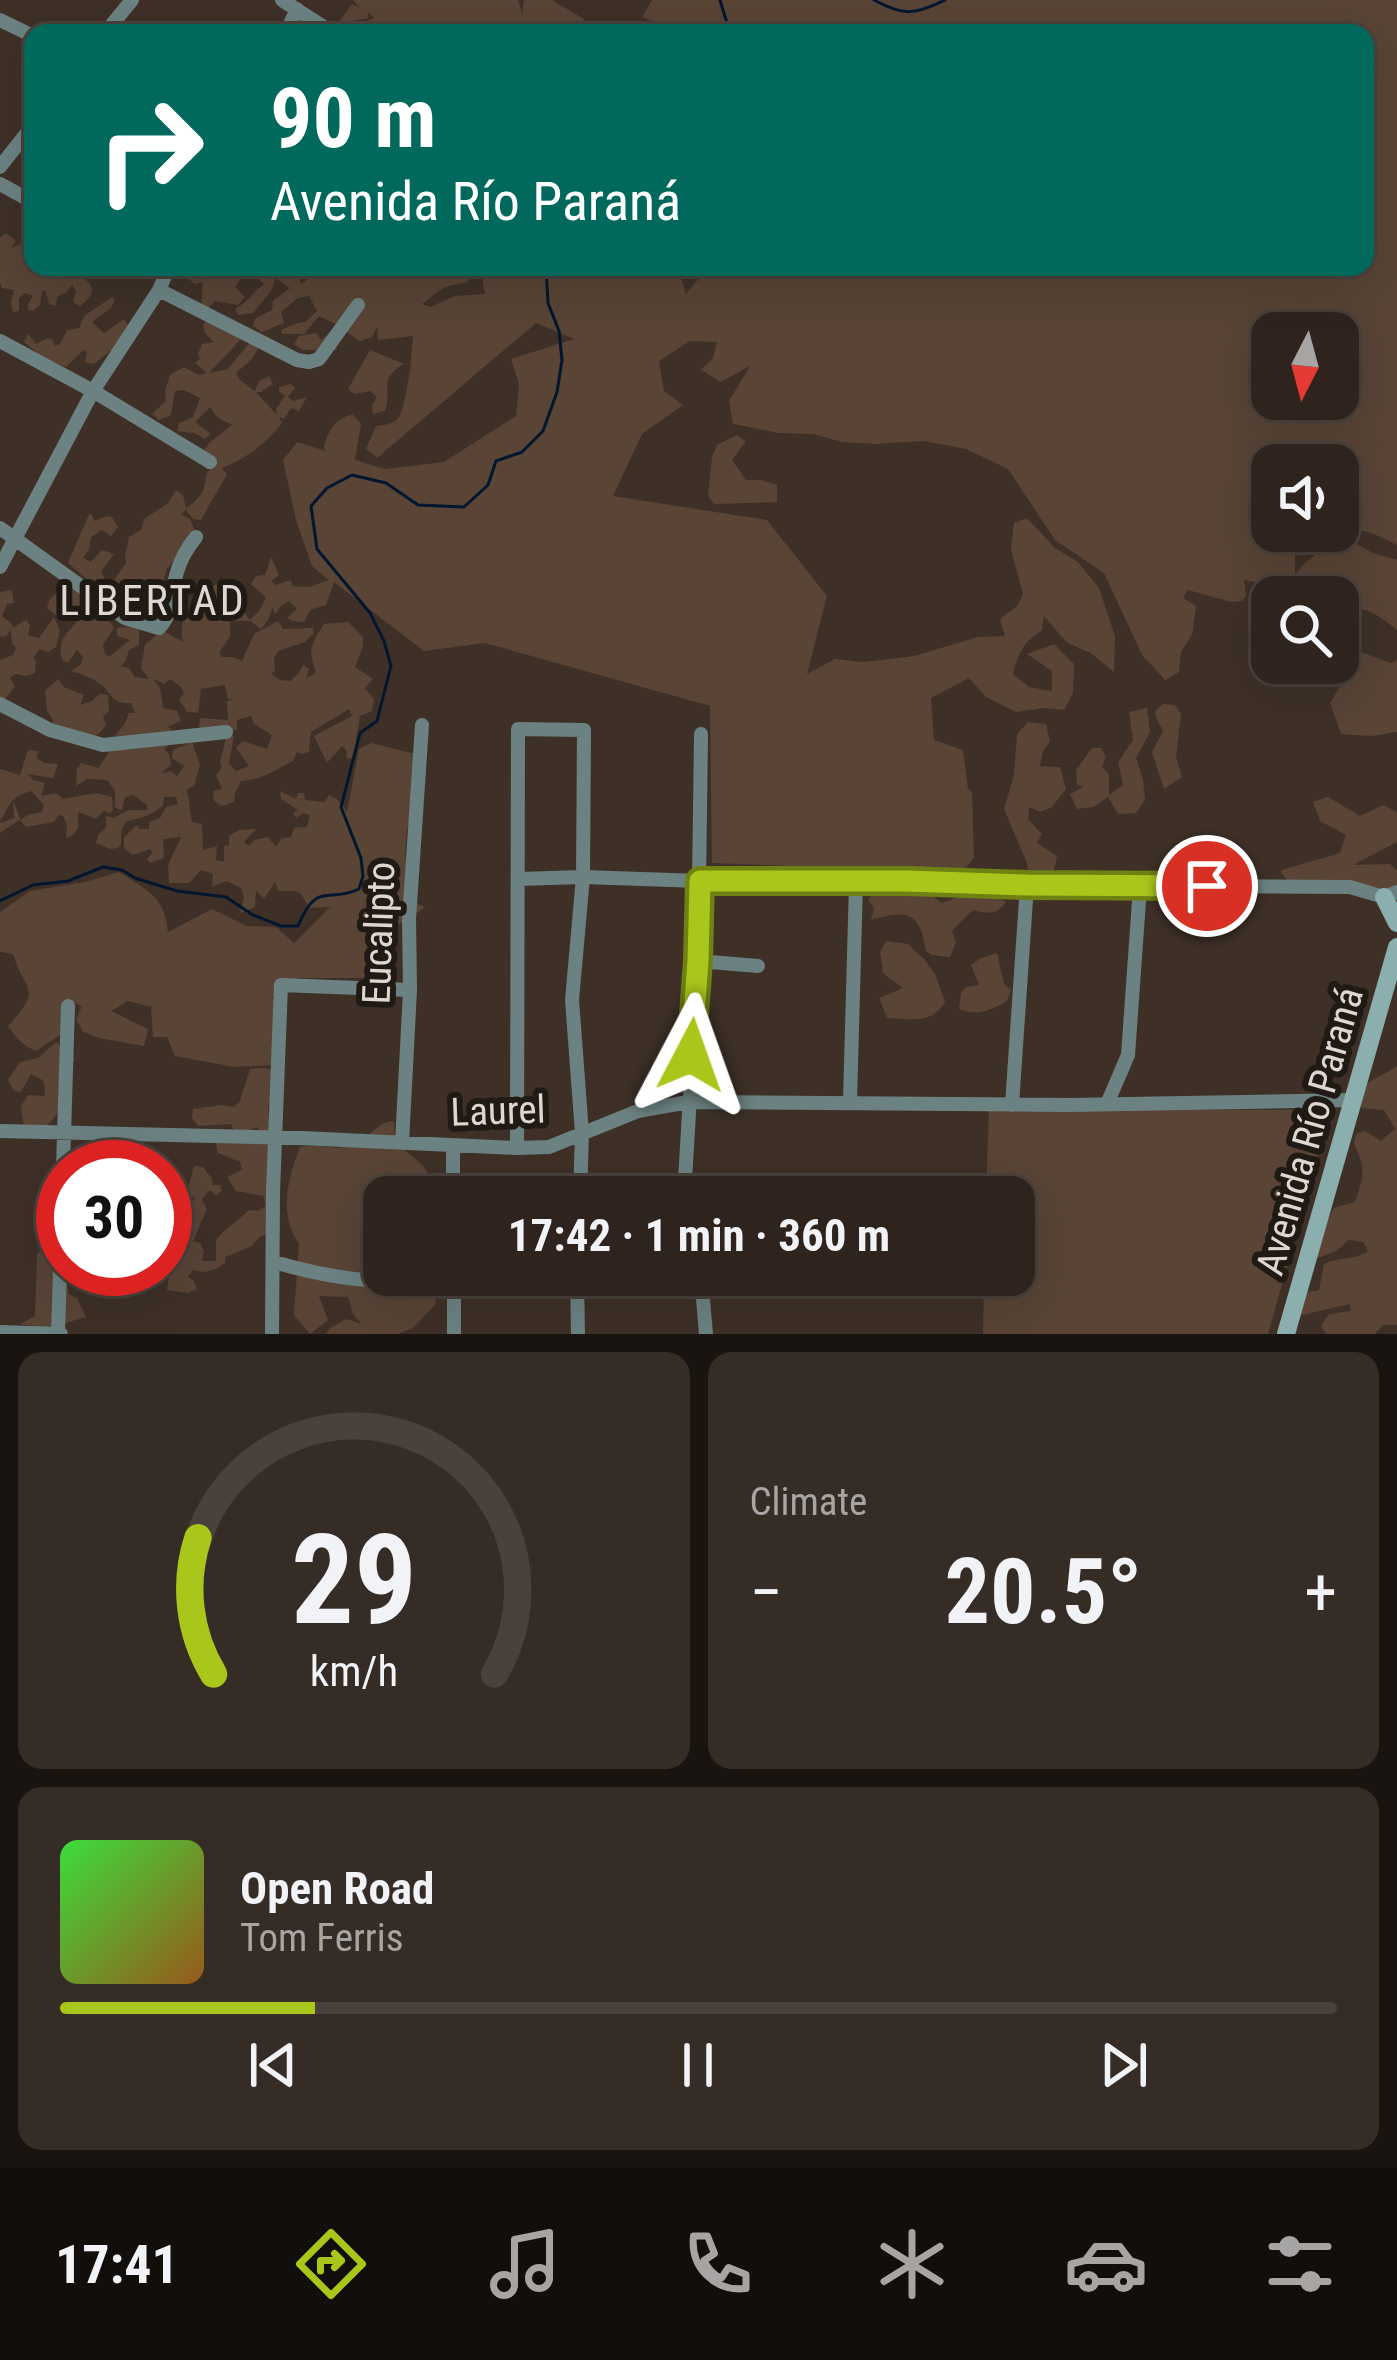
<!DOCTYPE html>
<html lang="en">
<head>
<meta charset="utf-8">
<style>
  :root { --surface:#2e241d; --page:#362c26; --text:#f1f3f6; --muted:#a7a4a4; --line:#49413b; --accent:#a9c71b }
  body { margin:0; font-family:"Roboto Condensed",sans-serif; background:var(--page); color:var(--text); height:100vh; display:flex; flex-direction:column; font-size:45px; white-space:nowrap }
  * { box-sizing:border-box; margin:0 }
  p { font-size:39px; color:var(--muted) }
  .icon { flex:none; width:66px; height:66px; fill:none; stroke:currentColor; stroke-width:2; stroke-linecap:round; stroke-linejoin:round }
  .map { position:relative; height:1334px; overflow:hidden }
  .panel { display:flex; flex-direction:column; gap:18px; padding:18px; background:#191410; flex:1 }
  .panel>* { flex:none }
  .top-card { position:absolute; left:24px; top:24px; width:1350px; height:252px; border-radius:24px; box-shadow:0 12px 48px #0002,0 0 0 3px var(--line); background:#00695c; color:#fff; overflow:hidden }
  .needle { width:78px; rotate:186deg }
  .fabs { position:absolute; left:1251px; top:312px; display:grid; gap:24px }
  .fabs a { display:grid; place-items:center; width:108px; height:108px; border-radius:24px; background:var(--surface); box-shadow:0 12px 48px #0002,0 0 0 3px var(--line); font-size:60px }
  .speed { position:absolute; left:36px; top:1140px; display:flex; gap:24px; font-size:60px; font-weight:700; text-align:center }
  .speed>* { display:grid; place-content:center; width:156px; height:156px; border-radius:50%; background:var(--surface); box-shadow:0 12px 48px #0002,0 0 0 3px var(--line); line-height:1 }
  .speed .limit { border:18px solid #d22; background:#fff; color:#111 }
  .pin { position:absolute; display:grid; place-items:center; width:102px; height:102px; color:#fff; margin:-51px; border:6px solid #fff; border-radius:50%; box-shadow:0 3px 12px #0007 }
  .me { position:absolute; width:132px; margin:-66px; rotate:4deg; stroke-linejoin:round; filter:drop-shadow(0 0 9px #0008) }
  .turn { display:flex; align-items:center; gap:42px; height:252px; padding:0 48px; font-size:54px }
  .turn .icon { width:156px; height:156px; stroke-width:2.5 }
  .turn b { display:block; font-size:84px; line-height:102px }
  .big { font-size:90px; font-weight:700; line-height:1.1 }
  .panel .widget { flex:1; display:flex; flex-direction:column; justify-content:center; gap:18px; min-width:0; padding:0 42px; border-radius:24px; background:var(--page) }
  .panel .dial { align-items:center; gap:0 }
  .dial svg { height:312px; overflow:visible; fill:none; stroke:var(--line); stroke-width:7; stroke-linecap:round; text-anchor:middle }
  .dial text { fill:var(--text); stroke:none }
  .song { display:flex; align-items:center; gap:36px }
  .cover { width:144px; height:144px; border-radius:18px; background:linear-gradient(135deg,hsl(120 70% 55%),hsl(30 70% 35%)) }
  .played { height:12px; border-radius:6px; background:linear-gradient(90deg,var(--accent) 20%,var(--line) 20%) }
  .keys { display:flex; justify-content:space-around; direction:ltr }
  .heat { display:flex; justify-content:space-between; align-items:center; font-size:66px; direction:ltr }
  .panel .tiles { flex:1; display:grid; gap:18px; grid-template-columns:1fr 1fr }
  .widget:last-child { grid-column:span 2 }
  .trip { position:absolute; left:363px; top:1176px; width:672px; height:120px; border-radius:24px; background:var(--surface); box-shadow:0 12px 48px #0002,0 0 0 3px var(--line); font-weight:700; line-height:120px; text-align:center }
  .tabs { display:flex; height:192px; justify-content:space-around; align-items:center; background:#120e0c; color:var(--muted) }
  .tabs .icon { width:84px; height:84px }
  .tabs .current { color:var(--accent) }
  .tabs b { font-size:54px; color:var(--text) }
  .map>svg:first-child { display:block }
  .green { fill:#594436; fill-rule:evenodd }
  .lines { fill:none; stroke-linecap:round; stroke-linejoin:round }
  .stream { stroke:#02172f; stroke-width:3 }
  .street { stroke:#6c8282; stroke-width:14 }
  .secondary { stroke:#8baeae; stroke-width:18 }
  .route-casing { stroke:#6e8112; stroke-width:30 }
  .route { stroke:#a9c71b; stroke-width:21 }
  .labels { text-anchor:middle; stroke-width:12; stroke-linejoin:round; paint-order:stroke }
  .street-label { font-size:39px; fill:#dfd6d0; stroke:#201a15 }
  .neighbourhood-label { font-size:42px; letter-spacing:3px; fill:#dfd6d0; stroke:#201a15 }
</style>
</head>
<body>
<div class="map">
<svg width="1397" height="1334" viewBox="0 0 1397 1334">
  <rect width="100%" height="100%" fill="#3e3027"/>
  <path class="green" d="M353 0H518L522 13 524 0H552L584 19 580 28 562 27 556 33H387L382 25 367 33H357L364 22 374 18 367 12 369 18 351 21 345 32 335 27 352 4 360 8Z
    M652 0H1397V545C1379 536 1359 525 1338 530V465H1272V531H1335L1322 536 1310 551H1295V576C1308 554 1329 548 1352 542L1373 553 1397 560V630C1375 613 1366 604 1338 612V597H1287L1294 579 1280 587 1244 580 1246 595 1242 601 1231 602 1188 590 1183 598 1196 606 1192 635 1181 652 1179 672 1165 680 1142 655 1104 573 1055 540 1008 469 966 449 924 441 874 444 841 442 814 434 779 433 733 424 729 401 750 366 721 382 701 370 713 358 717 342 690 341 659 361 664 391 683 405 642 434 613 496 767 520 827 596 807 674 835 659 864 662 914 656 978 637 1005 636 1000 619 1017 606 1023 594 1011 550 1014 523 1027 518 1055 548 1078 562 1099 588 1115 636 1114 672 1092 654 1066 642 1044 616 1042 630C1024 641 1018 653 1013 674L1029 687 1052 691V671L1027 654 1054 644 1074 664 1073 693 1064 710 1045 708 1016 712 986 697 969 678 931 698 934 740 963 750 968 789 972 792 974 858 961 873 712 863 710 706 485 643 424 651 334 582 326 605 310 610 304 622 292 621 287 618 297 609 289 601 280 607 275 615 273 607 268 620 261 629 250 621H230V637L219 653 222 657H233L242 661 254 634 278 621 283 629 313 628 314 633 305 642 278 651 274 659 275 671 271 674 280 680 290 681 298 674 303 665 309 669 306 678 313 675 316 670C306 651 313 641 324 624L348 622 363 637V646L355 667 373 679 365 688 374 699 372 711 360 716 353 758 347 759 346 750 342 746 327 763 314 736 352 716 349 709 311 732 309 752 302 754 297 752 293 761C275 770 262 780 241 781L235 793 234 802 222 806 214 801 213 791 222 789 216 775 222 767 220 763 226 737 230 734 234 736 229 763 236 771 249 766 236 748 243 741 267 749 272 735 254 724 251 716 237 720V730H199L200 718 228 720 227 701 234 699H228L225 685 201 689 198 713 187 712 179 699 184 694 181 687 170 679 164 684 153 679 160 688 163 708 177 711 181 721 167 727 171 728 175 740 164 749 169 754 171 765 161 773 171 771 177 776 184 766 172 758 173 750 192 742 200 765 194 786 187 789 192 822 202 824 203 850 217 846 216 860 224 862V846L229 845V836L239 830 256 829 244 842 249 846 254 840 268 837 276 847 281 839 291 837 294 828 307 827 310 815 303 813 296 818 293 813 298 810 281 799 280 791 296 799 298 793H304L305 800 324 802 329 795 338 800 347 812 359 749 371 743 419 755 420 770 411 785 413 812 407 830 405 856 409 874 404 898 425 907C411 918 396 924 381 936L379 959 396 958V968L384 978H298L272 997 286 1018 271 1065 234 1067 175 1056 167 1037H153L151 1007 128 1001 111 1011 148 1029 144 1046 99 1038 83 1032 76 1019 82 1006 63 999 60 1035 36 1051C22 1045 16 1038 8 1026 44 986 25 994 13 954L0 952V912L30 891 85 882 119 872C149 892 164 895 168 932L212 909 247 926 276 927 294 943 330 907 309 908C298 887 302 892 278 891L275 882 264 899 256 891 255 907 240 913 244 897 241 888 226 881 212 887 213 874 201 870 189 883H169L168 865 181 837 163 839 164 858 150 863 147 859 153 852 150 849 133 855 124 849V838L136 825 140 829H149V822L160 818 166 807 178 804 176 797H164L163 806 149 815 126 822 121 831V844L118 848 110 849 96 843 98 835 106 827V816L114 818 128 810H147V805L133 795 125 797 122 810 115 808V791L107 780 87 779 76 786 77 769 81 763 98 768C104 760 113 750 111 740L124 725 129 713H135L131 703C110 704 113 693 99 683 91 677 80 674 71 671L81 664 83 657 77 650 68 663 63 661C54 638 72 631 82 614L64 610 57 616 47 608 50 598 72 581 92 594 87 609 91 607 99 610 98 617 105 615 114 628 103 645 105 654 109 657 130 640 117 636V628L132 626 139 628V645L129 650 126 660 121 666 129 668 135 677 149 679 141 668 145 645 162 630 183 642C177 614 195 597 218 583L235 589V599L250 620 260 610 266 598 251 584 256 576 265 575 271 557 279 575 271 581 276 585 291 580 292 586 309 587 329 580 312 566 296 520 283 460 297 442 326 451 324 448C327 431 336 419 352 414L361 424 355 460 385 469 444 462 516 416 519 384 511 359 574 339 536 323 377 458 366 449 376 426C382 425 389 425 395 421 407 414 412 352 413 336L378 340 377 327 372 337 360 341 343 330 338 332 336 350H303L294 344 299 336 316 333 321 340 338 325 319 316 304 334H282L281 330 297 323 305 322 317 311 309 296 298 298 281 312 284 323 262 332 253 326 255 319 272 310 273 301 290 288 276 278 271 291 253 313 238 315 235 309C251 300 251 294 264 284L257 277V268L246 271 235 287 245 297 238 305 215 301 206 310 201 306 203 282 195 284 184 275 181 267H190L202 280 206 267H305L299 279 301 284 326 267H404L405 272 410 267H474C471 288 462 281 446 287 436 291 430 299 422 304L430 307 455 296 485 294 480 267H678L686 294 708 267H1365V33H696L695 28 662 25 642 17ZM1272 333H1338V399H1272Z
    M6 233 16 241 11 248 25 242 33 260V267H47L44 276 50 277 55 271 70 267C84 280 106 287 80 306L73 302 76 291 72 284 67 292 58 296 55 306 49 304 46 292 42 290 40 305 33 311 28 310V304L33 296 25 293 19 298V311L13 312 11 303 14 290 2 288 0 283V238Z
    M112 297 115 300 111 308 92 322 104 333 124 319 131 330 124 340 94 364 85 363 87 352 83 350 66 367 45 359 24 342 28 334 36 344 48 338 53 340 54 346 60 344 67 330 79 328 84 316Z
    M209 320 232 325 225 334 235 329 246 332C236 347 221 359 209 373L228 369 253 338 258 349 251 360 236 373 240 380 255 391 259 381 269 376 273 384 261 392H256L277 415 276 409 285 396 279 391V387L291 384 295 388 288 397 293 401 307 397 299 411 291 408 284 419 279 417 282 423C268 443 245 459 222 468L227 474 201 520 193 519 186 510 181 514 190 519 196 533 167 569 163 582 168 594 160 621 108 613 104 594 68 563 89 514H92L94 521 107 516 112 517 118 527 111 536 102 530 91 537 89 549 83 558 91 562 102 550 114 554 101 572 105 579 114 580 126 563 125 556 129 537 141 530 144 519 168 503 176 490 183 495 186 508C201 499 205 490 207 472L211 470 206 469 200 456 209 443 232 425 217 417 210 407 195 422 211 434 205 439 194 433 177 431 179 423 193 417 200 398 184 390 175 391 171 415 159 420 152 414 166 401 165 391 170 375 184 367 198 375 207 373 195 363 200 359 198 354 202 344 214 342 205 333 203 324Z
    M370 350 404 364C377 378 393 391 385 411L373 414 372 405 377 397 370 391 355 394 348 389Z
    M737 435 746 441 732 460 746 480H761L777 485V502L714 504 708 496 712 457 717 445Z
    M12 590 14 603 7 604 2 616 13 625 12 628 26 620 30 625 28 635 39 638 54 617 60 631 56 647 48 652 40 649 33 658 36 660 35 673 26 676 15 674 10 678 15 687 5 699 0 697V660L13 655 16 648 12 643 11 630 6 636 0 637V592Z
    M1361 652 1391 663 1397 660V732L1372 736 1341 734 1330 703Z
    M58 679 64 687 84 695 80 705 92 701 100 694 108 695 109 711 103 717 106 725C102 730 100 735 93 736 82 737 61 730 52 724L53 720 47 711 45 691Z
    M1163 704 1175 705 1181 714 1176 757 1182 777 1164 789 1152 752 1163 731 1157 720 1155 711Z
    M1147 708 1150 732 1136 758 1143 779 1145 800 1136 813 1118 814 1108 797 1093 807 1077 809 1070 794 1083 787 1077 784 1076 770 1092 748H1101L1106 757 1102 767 1109 774V795L1123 785 1118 762 1133 740 1129 712Z
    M1028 722 1046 724 1050 741 1043 751 1040 766 1060 767 1066 789 1052 807 1040 812 1029 807 1028 819 1042 834 1037 843 1057 856 1053 875 1028 874 1027 863 1004 809 1014 775 1017 734Z
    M28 750 38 751 37 758 44 763 58 764 53 778 28 774 33 780 45 783 41 796 56 793 63 799 96 793 112 797 113 810 110 813 104 811 96 819 78 812V828L72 836 66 838 67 825 63 816 59 815 54 822 26 827 20 820 0 833V823L14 818 13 801 21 820 27 815 42 812 44 805 31 791C7 799 12 803 0 821V769L20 775Z
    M1328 797 1360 816 1383 805 1397 812V842L1353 865 1390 864 1397 870V892L1341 880 1289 882 1281 873 1282 870 1340 853 1346 835 1320 821 1313 802Z
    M927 883 931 895 942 903 962 895 980 898 993 894 1006 902C997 915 988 914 973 910L952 931 956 942 950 957 932 955 926 951C920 912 908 909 871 920L874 909 868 899 883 887Z
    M886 941 908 944 925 960 936 976 945 1002C931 1025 911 1019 887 1018L879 998 903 988 883 973 880 952Z
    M997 953 1004 984 1011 990 1007 1001C990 1010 978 1017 959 1009L961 992 966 987 979 985 971 965 981 958Z
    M56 1042 75 1059 66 1069 65 1104 47 1126 24 1127 21 1106 28 1095 45 1096 44 1081 31 1074 21 1092 13 1090 8 1080 20 1062 38 1058Z
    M1395 1067H1397V1325H1383L1375 1334H1326L1321 1326 1329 1314 1351 1311 1350 1304 1302 1315 1295 1301 1297 1294 1319 1290 1324 1264C1340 1256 1354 1261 1368 1251L1363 1242 1349 1240 1336 1251 1315 1259 1320 1233 1334 1208 1355 1202C1364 1175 1366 1169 1354 1144L1356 1134 1365 1131 1381 1141 1395 1129 1384 1110 1362 1108 1358 1091C1369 1079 1382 1077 1395 1067Z
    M263 1068 270 1069 276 1089 268 1106 270 1129 265 1138 257 1127 245 1132 250 1144 263 1143 271 1138 274 1232 259 1237 252 1246 225 1257V1263C214 1271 207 1274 193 1270L188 1277 194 1281 197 1289 188 1293 167 1290 170 1270 165 1267V1211L189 1206 195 1199 187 1191 194 1166 203 1167 212 1179 213 1185H220L222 1191 216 1196 210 1190 202 1199 207 1209 193 1241 200 1243 204 1251 202 1261H216V1240C226 1227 238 1221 249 1210L258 1211 265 1206 264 1196 236 1191 227 1177 242 1170 240 1162 218 1153 216 1144 224 1131 234 1130 231 1124 198 1126 192 1118 193 1109 222 1105 234 1107 240 1101 250 1069Z
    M989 1109 1331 1110 1268 1334H983L984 1275H1014V1197H986Z
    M394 1121 395 1143C415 1159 435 1169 434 1197H384V1275H432L436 1304 413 1328 398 1334H326L330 1328 346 1319 362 1324 353 1314 348 1297 319 1296 328 1320 310 1334 294 1315 299 1243C278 1214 288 1178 300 1147 319 1143 335 1151 351 1146 368 1141 375 1122 394 1121Z
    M61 1242 63 1269H69L66 1280 69 1294 77 1298 86 1317 49 1328 20 1324 35 1316 37 1254 47 1246Z"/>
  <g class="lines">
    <path class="stream" d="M720 0 730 33
      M874 0C903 16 915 15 945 0
      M0 901 33 885 68 881 103 867 122 870 135 878 177 891 226 897 253 915 281 926H298C317 880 328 904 359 889L363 876 361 858 341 807 360 733 377 721 391 666 384 641 370 613 317 549 311 506 327 488 352 475 386 483 418 505 464 507 488 485 496 461 522 452 543 431 557 392 562 360 559 331 548 303 546 267"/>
    <path class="street" d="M282 0 333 33
      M0 20 33 36
      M105 33 132 0
      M286 33 297 9
      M0 167 33 125
      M0 184 33 202
      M159 290 297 360 309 362 319 359 358 305
      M0 341 93 391 210 462
      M0 528 125 618 159 628C173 615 171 591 177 572 181 558 187 548 196 537
      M0 567 93 391 159 290 169 267
      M0 704 50 730 103 745 226 732
      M519 879 583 877 700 881H907L1027 885 1350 887 1384 897 1397 892
      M698 961 758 966
      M850 1102 856 882
      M1107 1104 1128 1055 1140 887
      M1012 1105 1027 885
      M0 1131 301 1138 517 1148 549 1147 638 1111 688 1102 1069 1105 1352 1100
      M402 1143 410 990 409 919 422 725
      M453 1146V1197
      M517 1148 518 729 584 730 583 877 572 1000 582 1133 580 1197
      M63 1167 68 1006
      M684 1197 698 961 701 734
      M274 1262C325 1277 388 1288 440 1275
      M454 1275V1334
      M577 1275 578 1334
      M694 1275 703 1299 706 1334
      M0 1332 61 1334
      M58 1334 63 1177
      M272 1334 273 1192 281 985 410 990"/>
    <path class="secondary" d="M1384 897 1397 923
      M1286 1334 1397 947"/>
  </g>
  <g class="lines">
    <g class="route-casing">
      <path id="route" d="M691 1055 698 961 700 881H907L1027 885 1207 886"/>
    </g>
    <use href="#route" class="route"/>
  </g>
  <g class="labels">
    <g class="street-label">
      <text transform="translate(378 933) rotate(-88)" y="14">Eucalipto</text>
      <text transform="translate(498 1110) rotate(-2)" y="14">Laurel</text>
      <text transform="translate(1309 1131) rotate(-74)" y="14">Avenida Río Paraná</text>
    </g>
    <g class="neighbourhood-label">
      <text x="153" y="615">LIBERTAD</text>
    </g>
  </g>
</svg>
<div class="fabs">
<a><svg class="needle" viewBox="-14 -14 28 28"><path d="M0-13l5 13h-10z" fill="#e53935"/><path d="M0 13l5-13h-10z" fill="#a7a4a4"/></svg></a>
<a><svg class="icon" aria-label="sound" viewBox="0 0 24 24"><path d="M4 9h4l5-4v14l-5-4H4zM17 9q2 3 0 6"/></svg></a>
<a><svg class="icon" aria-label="search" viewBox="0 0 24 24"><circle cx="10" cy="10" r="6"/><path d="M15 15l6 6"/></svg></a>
</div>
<div class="speed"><div class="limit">30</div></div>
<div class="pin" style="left:1207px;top:886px;background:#d93025"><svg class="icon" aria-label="arrive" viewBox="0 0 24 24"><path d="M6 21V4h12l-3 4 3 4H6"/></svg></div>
<svg class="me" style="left:691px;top:1055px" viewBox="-20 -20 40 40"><path d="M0-17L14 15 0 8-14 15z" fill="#a9c71b" stroke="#fff" stroke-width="4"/></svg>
<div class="trip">17:42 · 1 min · 360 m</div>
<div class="top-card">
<div class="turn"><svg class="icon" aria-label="right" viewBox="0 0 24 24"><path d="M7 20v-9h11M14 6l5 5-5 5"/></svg><div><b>90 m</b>Avenida Río Paraná</div></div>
</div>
</div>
<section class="panel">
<div class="tiles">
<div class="widget dial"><svg viewBox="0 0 100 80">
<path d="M14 69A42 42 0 1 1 86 69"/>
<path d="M14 69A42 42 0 0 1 10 34" stroke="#a9c71b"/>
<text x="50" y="56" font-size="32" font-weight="700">29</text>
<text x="50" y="72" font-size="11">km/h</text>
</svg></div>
<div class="widget"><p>Climate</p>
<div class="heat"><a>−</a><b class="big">20.5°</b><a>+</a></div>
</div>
<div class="widget">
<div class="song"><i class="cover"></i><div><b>Open Road</b><p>Tom Ferris</p></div></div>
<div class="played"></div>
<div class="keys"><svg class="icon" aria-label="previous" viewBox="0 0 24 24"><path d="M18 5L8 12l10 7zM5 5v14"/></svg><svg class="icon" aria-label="pause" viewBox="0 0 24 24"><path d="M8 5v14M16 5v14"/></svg><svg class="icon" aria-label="next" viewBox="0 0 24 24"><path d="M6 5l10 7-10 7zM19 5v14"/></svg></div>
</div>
</div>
</section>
<nav class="tabs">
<b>17:41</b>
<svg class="icon current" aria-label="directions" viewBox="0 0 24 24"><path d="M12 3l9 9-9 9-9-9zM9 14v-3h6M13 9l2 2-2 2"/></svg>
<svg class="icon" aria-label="music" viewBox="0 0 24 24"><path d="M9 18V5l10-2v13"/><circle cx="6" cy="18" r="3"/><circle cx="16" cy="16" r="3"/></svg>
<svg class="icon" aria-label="phone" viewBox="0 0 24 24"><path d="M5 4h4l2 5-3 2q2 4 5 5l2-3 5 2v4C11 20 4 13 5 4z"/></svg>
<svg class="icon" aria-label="climate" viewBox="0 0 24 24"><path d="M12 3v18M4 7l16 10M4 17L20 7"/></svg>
<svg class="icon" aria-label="car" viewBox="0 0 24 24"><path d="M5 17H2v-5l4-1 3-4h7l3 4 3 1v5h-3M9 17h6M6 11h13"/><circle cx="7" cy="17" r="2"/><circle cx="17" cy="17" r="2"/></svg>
<svg class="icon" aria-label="filters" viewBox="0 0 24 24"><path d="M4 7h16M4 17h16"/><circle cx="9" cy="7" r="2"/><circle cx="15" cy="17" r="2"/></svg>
</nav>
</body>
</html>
